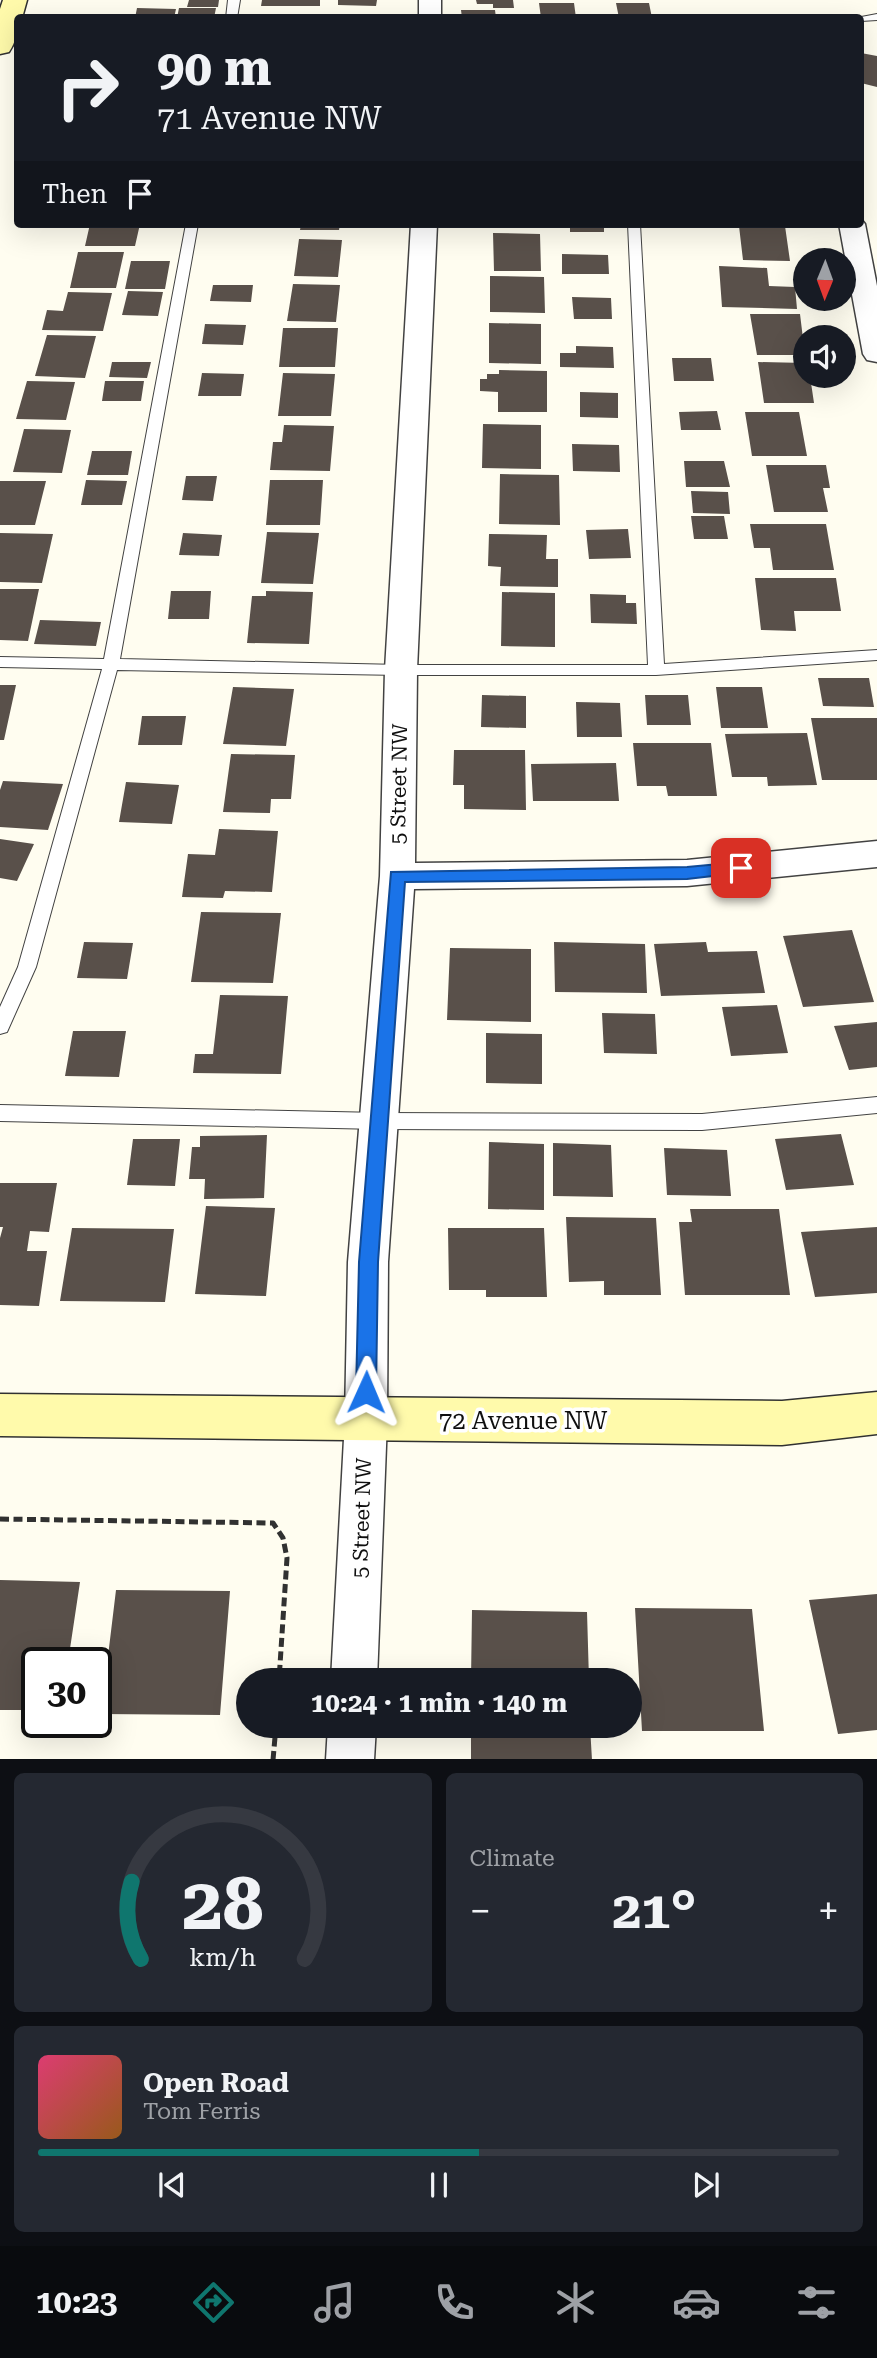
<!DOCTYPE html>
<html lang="en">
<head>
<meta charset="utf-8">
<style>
  :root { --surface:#171b24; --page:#242831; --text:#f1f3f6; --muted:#9ea1a6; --line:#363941; --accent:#0f766e }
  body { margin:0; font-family:"Roboto Serif",serif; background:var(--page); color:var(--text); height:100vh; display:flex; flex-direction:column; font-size:26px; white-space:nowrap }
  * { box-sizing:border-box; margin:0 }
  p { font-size:23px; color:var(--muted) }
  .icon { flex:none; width:38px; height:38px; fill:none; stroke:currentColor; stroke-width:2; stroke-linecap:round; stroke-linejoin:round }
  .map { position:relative; height:1759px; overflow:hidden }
  .drawer { display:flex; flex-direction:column; gap:14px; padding:14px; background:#0d0f14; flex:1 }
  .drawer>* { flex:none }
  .banner { position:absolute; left:14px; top:14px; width:850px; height:214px; border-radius:7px; box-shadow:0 7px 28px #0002; background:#171b24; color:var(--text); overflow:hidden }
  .needle { width:46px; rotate:181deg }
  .buttons { position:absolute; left:793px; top:248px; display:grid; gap:14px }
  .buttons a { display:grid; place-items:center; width:63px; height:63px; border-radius:50%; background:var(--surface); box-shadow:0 7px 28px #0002; font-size:35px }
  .speed { position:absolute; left:21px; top:1647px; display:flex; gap:14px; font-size:35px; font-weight:700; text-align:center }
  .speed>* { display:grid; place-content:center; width:91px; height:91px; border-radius:50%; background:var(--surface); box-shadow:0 7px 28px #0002; line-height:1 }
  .speed .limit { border:4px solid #111; border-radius:10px; background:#fff; color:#111 }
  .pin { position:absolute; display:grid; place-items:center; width:60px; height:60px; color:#fff; margin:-30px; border-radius:14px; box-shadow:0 4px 10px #0006 }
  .me { position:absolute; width:77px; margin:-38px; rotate:1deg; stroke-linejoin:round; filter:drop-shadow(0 0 5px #0008) }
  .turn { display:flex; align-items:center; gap:24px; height:147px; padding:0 28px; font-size:32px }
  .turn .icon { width:91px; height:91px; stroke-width:2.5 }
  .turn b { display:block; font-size:49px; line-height:60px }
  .then { display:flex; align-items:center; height:66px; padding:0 28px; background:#0003; gap:14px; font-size:26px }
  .big { font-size:52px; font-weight:700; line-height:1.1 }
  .drawer .widget { flex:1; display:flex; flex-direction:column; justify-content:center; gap:10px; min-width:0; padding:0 24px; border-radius:10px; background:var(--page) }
  .drawer .dial { align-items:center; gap:0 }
  .dial svg { height:182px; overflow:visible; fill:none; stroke:var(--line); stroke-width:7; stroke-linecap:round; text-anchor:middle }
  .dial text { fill:var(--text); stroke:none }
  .song { display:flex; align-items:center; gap:21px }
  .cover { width:84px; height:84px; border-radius:10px; background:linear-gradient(135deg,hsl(340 70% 55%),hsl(30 70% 35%)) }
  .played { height:7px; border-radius:4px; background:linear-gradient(90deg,var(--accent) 55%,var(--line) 55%) }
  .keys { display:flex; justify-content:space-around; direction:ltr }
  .heat { display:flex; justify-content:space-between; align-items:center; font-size:38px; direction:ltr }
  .drawer .tiles { flex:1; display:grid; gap:14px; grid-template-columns:1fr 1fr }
  .widget:last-child { grid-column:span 2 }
  .trip { position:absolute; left:236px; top:1668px; width:406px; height:70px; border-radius:35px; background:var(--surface); box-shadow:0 7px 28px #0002; font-weight:700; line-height:70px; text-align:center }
  .tab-bar { display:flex; height:112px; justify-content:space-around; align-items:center; background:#090b0e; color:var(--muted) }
  .tab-bar .icon { width:49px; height:49px }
  .tab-bar .current { color:var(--accent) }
  .tab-bar b { font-size:32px; color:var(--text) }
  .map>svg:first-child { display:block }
  .building { fill:#59504a }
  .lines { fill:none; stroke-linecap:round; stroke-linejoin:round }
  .lane-casing { stroke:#424242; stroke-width:2 }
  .street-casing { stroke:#424242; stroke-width:3 }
  .secondary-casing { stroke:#313131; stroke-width:3 }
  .path { stroke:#313131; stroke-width:5; stroke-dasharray:9 4.5; stroke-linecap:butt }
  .lane { fill:#fff; fill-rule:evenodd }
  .street { fill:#fff; fill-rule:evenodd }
  .secondary { fill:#fffaab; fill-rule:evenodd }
  .route { fill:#1a73e8; stroke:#114b97; stroke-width:2 }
  .labels { text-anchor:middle; stroke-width:7; stroke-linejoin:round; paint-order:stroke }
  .street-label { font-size:21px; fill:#0f0f0f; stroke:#fff }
  .near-street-label { font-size:24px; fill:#0f0f0f; stroke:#fff }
</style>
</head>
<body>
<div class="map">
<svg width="877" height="1760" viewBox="0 0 877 1760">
  <rect width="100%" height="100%" fill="#fffdf0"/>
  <path class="building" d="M189 0H219L218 7H187Z
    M262 0H320V6H261Z
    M338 0H377L376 6 338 5Z
    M476 0H513L514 8H493V4H477Z
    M539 3H574L576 18H541Z
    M616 3H649L652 18H619Z
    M137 8 176 9 174 18H135Z
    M179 8H216L214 18H177Z
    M461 10H495L496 18H462Z
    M861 53 877 56V87L861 83Z
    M90 224H140L135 246H85Z
    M301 224H340L339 230H300Z
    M490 224H543V227L490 226Z
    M570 224H604V232H570Z
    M739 226H785L790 261 743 260Z
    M493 233 540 234 541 271H494Z
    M299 239 342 240 338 277 294 276Z
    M78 252H124L116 288H70Z
    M562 254 608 255 609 274H562Z
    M131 261H170L165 289H125Z
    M719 266 767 268 769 286 795 287 797 309 722 307Z
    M490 276 544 277 545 313 490 312Z
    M293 284 340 285 336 322 287 321Z
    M213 285H253L251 302 210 301Z
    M128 291 163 292 158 316 122 315Z
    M68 292 112 293 103 331 42 330 47 310 63 311Z
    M572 297 611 298 612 319H574Z
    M750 314H800L805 355H757Z
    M489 323 541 324V364L489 363Z
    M205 324 246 325 243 345 202 344Z
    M283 328H338L335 367H279Z
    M47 335 96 336 85 378 35 376Z
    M576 346 613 347 614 368 560 367V353H576Z
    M672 358H711L714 381H674Z
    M112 362H151L147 378 109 377Z
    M758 362 805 363V376H810L814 403H764Z
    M499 370 547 371V412H498V392L480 391V379H487V374H499Z
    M202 373 244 374 241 396H198Z
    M283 373 335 374 331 416H278Z
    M27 381 75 382 66 420 16 419Z
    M105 381H144L141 401H102Z
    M580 392 618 393V418L580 417Z
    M717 411 721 430H681L679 412Z
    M745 412H799L807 456H752Z
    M483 424 541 425V469L482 468Z
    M284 425 334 426 330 471 270 470 273 442H282Z
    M24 429 71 430 62 473 13 472Z
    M572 444 619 445 620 472 573 471Z
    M92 451H132L128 475H87Z
    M684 461H724L730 487H686Z
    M766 465H826L830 488H823L828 512H774Z
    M500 474 559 475 560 525 499 524Z
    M186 476H217L213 501 182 500Z
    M86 480 127 481 122 505H81Z
    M270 480H323L320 525H266Z
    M0 481H46L35 525H0Z
    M691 491 728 492 730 514 693 513Z
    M691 516H724L728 539H694Z
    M750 524H826L834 570H773L770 548H754Z
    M628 529 631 558 589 559 586 530Z
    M267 532 319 533 313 584 261 583Z
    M0 533 53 534 42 583 0 582Z
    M183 533 222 535 219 556 179 555Z
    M489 534 547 535 546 559H558V587L500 586 501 567 488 566Z
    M755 578H836L841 611H794L796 631 761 630Z
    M0 589H39L28 641 0 640Z
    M171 591H211L209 619H168Z
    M266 591 313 592 309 644 247 643 252 596H266Z
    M502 592 555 593V647L501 646Z
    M590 594 626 595V603H636L637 624 591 623Z
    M40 620 101 622 96 646 34 644Z
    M818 678H869L874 707 823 706Z
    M0 685H16L4 740H0Z
    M233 687 294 689 286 746 223 744Z
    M716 687H762L768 728H721Z
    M482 695 526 696V728L481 727Z
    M645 695H688L691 725H647Z
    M576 702 620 703 622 737H577Z
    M142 716H186L182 745H138Z
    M811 718H877V780H822Z
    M807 733 817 785 768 786 767 777H732L725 734Z
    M633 743H711L717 796H668L666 786H637Z
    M454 750H525L526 810 464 809V785H453Z
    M231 754 295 755 291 799H271L270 813 223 812Z
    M616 763 619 801H533L531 764Z
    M3 781 63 784 48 830 0 827V790Z
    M126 782 179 785 172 824 119 822Z
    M219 829 278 831 272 892 225 891 223 898 182 897 188 854 215 855Z
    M0 839 34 844 17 881 0 878Z
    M201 912 281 913 273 983 191 982Z
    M852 930 874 1002 803 1007 783 936Z
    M84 942 133 943 127 979 77 978Z
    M554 942 645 944 647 993 555 992Z
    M706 942 708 952 757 951 765 993 661 996 654 944Z
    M450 948 531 949V1022L447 1020Z
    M220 995 288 996 281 1074 193 1073 195 1054H213Z
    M777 1005 788 1053 731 1056 722 1007Z
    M602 1013 655 1014 657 1054 604 1053Z
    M877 1022V1067L849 1070 834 1026Z
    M73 1031H126L119 1077 65 1076Z
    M486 1033 542 1034V1084L486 1083Z
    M841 1134 854 1185 786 1190 775 1139Z
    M267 1135 264 1198 204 1199 205 1179H189L192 1147H200V1136Z
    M133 1139H180L175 1186 127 1185Z
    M489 1142 544 1144V1210L488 1209Z
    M553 1143 611 1145 613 1197 553 1196Z
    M664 1148 727 1150 731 1196 667 1195Z
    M0 1183H57L49 1232 30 1231 27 1251H47L39 1306 0 1305V1238L3 1227H0Z
    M206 1206 275 1208 266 1296 195 1294Z
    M690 1209H779L790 1295H685L679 1222H692Z
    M566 1217 656 1218 661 1295H604V1281L569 1282Z
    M877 1227V1293L815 1297 801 1232Z
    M72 1228 174 1229 165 1302 60 1301Z
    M448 1228H544L547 1297H486V1290H449Z
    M0 1580 80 1582 68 1662H37V1710H0Z
    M116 1590 230 1591 220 1715 101 1714Z
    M877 1594V1730L838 1734 809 1600Z
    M635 1608 752 1609 764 1731H642Z
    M472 1610 587 1612 589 1680H471Z
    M471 1726H590L592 1760H471Z"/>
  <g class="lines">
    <g class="lane-casing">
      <path id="lane" d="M228 0H240L237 18H226Z
        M877 14V20L861 21V18H856Z
        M186 224H198L120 659 401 665H648L628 224H640L664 664 877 650V660L656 675H401L117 670 36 967 7 1032 0 1034V1007L18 967 102 669 0 667V657L104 659Z
        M877 1097V1113L702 1130 380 1129 0 1121V1105L380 1113 702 1114Z"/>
    </g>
    <g class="street-casing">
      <path id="street" d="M419 0H441V18H419Z
        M861 219 865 224 877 286V362L867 360 863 354 839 224H861Z
        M411 224H437L417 670 415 863 687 860 877 841V867L687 886 414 889 388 1262 387 1420 377 1680H331L345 1420 348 1262 380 876 385 670Z
        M328 1726H376L374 1760H326Z"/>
    </g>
    <g class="secondary-casing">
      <path id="secondary" d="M3 0H27L22 18H18C18 30 16 42 9 52L0 54V9Z
        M877 1392V1434L782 1445 0 1436V1394L782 1401Z"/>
    </g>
    <path class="path" d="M0 1519 273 1523 283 1538 287 1558 279 1680
      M273 1760 276 1726"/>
    <use href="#lane" class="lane"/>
    <use href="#street" class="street"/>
    <use href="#secondary" class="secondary"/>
  </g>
  <path class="route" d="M741 862 747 864 749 868 747 872 687 879 405 882 378 1262 376 1392 373 1398 366 1401 359 1398 356 1392 359 1262 391 872 687 867Z"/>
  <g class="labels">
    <g class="street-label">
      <text transform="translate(399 784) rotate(-89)" y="7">5 Street NW</text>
      <text transform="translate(362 1518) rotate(-88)" y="7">5 Street NW</text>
    </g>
    <g class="near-street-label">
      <text x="523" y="1429">72 Avenue NW</text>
    </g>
  </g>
</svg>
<div class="buttons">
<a><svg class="needle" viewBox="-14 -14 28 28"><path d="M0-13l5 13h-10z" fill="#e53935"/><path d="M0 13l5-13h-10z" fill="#9ea1a6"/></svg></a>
<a><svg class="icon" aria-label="sound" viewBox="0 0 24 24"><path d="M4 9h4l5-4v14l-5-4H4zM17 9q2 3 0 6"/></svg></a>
</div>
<div class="speed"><div class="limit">30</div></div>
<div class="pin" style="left:741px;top:868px;background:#d93025"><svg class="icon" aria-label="arrive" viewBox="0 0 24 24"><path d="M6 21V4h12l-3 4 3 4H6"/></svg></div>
<svg class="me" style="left:366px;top:1392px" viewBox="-20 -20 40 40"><path d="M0-17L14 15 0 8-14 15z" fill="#1a73e8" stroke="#fff" stroke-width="4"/></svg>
<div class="trip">10:24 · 1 min · 140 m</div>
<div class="banner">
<div class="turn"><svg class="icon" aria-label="right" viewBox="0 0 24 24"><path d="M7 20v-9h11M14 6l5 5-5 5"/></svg><div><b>90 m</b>71 Avenue NW</div></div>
<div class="then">Then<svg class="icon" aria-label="arrive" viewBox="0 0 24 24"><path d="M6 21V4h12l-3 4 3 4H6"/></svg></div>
</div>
</div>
<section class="drawer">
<div class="tiles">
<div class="widget dial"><svg viewBox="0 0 100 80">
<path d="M14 69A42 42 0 1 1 86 69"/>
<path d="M14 69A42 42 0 0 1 10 35" stroke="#0f766e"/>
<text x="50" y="56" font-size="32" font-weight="700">28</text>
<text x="50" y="72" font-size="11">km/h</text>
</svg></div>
<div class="widget"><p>Climate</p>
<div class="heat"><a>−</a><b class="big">21°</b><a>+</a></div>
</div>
<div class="widget">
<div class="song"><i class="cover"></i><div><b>Open Road</b><p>Tom Ferris</p></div></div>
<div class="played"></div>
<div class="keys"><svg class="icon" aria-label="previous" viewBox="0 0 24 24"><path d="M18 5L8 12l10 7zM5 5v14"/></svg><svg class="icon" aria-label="pause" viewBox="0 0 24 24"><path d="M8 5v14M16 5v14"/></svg><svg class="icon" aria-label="next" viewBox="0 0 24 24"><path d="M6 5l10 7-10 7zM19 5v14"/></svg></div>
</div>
</div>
</section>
<nav class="tab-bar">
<b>10:23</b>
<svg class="icon current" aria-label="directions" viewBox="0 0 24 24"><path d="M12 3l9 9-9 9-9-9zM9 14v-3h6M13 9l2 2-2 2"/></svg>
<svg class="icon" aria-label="music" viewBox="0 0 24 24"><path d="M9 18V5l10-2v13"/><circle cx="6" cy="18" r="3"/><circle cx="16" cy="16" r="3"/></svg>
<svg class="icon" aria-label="phone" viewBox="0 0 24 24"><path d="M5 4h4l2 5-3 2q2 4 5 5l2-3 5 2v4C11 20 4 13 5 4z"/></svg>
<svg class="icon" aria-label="climate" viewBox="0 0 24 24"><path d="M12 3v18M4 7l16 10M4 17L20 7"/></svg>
<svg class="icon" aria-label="car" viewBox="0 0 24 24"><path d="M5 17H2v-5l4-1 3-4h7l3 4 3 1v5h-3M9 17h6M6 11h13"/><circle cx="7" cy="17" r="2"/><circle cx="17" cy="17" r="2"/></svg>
<svg class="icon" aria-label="filters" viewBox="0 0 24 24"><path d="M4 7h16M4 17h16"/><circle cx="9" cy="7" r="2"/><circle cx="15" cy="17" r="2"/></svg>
</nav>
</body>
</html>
